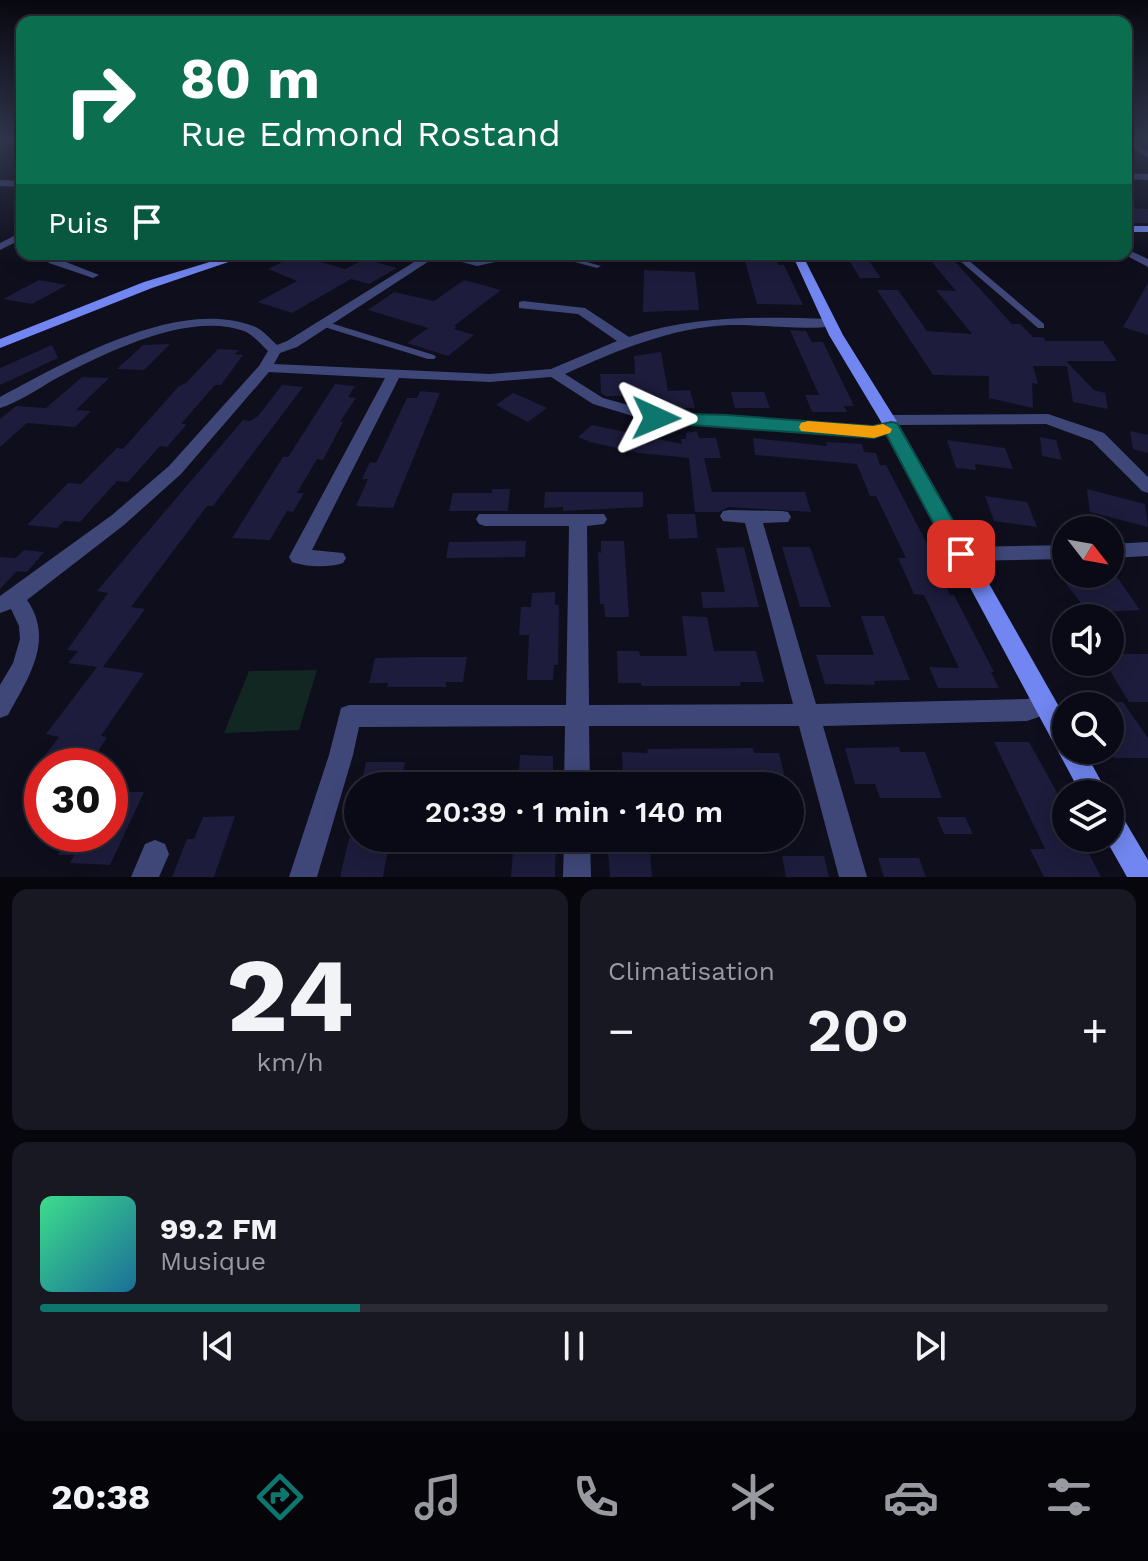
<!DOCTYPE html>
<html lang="fr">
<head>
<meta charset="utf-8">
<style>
  :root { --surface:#0a0a16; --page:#181823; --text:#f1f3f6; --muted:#999aa1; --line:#2a2b35; --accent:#0f766e }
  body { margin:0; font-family:"Work Sans",sans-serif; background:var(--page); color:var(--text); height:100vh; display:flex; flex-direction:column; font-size:30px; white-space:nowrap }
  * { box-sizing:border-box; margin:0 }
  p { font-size:26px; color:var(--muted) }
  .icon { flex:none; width:44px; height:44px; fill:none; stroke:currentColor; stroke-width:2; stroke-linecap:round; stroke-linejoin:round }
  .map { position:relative; height:877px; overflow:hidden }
  .panel { display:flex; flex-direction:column; gap:12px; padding:12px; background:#06060c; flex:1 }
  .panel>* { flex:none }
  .guide { position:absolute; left:16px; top:16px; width:1116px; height:244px; border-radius:16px; box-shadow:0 4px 20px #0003,0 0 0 2px var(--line); background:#0b6e4f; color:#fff; overflow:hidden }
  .needle { width:52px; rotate:121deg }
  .fabs { position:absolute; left:1052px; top:516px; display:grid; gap:16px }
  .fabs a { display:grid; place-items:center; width:72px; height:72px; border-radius:50%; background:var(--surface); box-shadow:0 4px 20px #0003,0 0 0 2px var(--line); font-size:40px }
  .speed { position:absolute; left:24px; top:748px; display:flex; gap:16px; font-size:40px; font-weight:700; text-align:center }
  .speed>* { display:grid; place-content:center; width:104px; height:104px; border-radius:50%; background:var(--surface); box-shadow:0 4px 20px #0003,0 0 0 2px var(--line); line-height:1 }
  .speed .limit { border:12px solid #d22; background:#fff; color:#111 }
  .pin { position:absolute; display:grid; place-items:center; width:68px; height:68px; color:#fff; margin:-34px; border-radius:16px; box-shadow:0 4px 12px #0006 }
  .me { position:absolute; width:88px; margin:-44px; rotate:91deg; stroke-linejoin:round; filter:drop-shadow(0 0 6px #0008) }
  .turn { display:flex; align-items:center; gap:28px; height:168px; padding:0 32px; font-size:36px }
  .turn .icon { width:104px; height:104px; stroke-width:2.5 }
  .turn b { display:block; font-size:56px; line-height:68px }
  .then { display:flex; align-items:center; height:76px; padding:0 32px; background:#0003; gap:16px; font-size:30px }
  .big { font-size:60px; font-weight:600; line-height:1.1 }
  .panel .widget { flex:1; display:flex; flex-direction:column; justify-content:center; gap:12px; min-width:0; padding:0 28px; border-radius:16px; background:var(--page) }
  .panel .dial { align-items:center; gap:0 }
  .dial b { font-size:104px; line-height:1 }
  .song { display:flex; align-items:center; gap:24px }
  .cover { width:96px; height:96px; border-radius:12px; background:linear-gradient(135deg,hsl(150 70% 55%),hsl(200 70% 35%)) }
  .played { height:8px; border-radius:4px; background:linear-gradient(90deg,var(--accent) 30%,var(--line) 30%) }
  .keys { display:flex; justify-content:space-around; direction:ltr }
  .heat { display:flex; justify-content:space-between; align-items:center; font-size:44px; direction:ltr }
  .panel .tiles { flex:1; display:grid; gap:12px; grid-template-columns:1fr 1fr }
  .widget:last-child { grid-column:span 2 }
  .trip { position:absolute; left:344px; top:772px; width:460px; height:80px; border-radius:40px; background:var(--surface); box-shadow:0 4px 20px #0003,0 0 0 2px var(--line); font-weight:600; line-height:80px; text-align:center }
  .tab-bar { display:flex; height:128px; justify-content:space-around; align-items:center; background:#040409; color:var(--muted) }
  .tab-bar .icon { width:56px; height:56px }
  .tab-bar .active { color:var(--accent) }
  .tab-bar b { font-size:36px; color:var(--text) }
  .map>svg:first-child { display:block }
  .green { fill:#122722 }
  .building { fill:#1d1c3c }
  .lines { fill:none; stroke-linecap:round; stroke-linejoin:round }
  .lane { fill:#3e4778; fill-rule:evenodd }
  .street { fill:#3e4778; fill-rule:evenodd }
  .secondary { fill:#7186f0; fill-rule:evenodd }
  .route { fill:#0f766e; stroke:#0a4d48; stroke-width:2 }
  .slow { fill:#f59e0b }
</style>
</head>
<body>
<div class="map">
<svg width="1148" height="877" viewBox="0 0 1148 877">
  <rect width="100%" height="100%" fill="#0e0e1d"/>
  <path class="green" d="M317 670 299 730 224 733 249 671Z"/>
  <path class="building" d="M1126 208 1148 209V223H1126Z
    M743 254H776L778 265H784L803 305 757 304Z
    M845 254H864L881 278H860Z
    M925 254H948L1012 324H1020L1033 337H1043L1046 341H1103L1117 361H1066L1094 390 1105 393 1108 409 1073 402 1067 366H1033L1038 384 1032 383 1033 408 989 398V376L933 375 877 290H898L927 331 972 334 936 290 956 291Z
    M296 255 345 269 365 259 397 268 369 284 351 279 292 313 258 302 297 281 268 269Z
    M644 270 695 272 699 310 643 312Z
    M39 280 67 285 32 304 3 299Z
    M464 280 501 290 454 326 457 327 454 329 474 335 448 356 407 343 428 328 368 310 394 292 434 301Z
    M1148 283V335L1123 327Z
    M790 330 806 331 812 342H823L854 406H844L847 412H812L805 395H819Z
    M170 344 144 370 117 369 143 345Z
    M52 345 58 358 0 385V368Z
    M218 349 239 350 235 354 243 355 221 385H215L181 424H187L167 447 160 446 128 482 117 481 80 522 64 521 57 528 27 525 68 483 81 484 117 448 123 449 178 387 186 383Z
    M661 352 668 391 690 390 695 408H660L659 401H648L647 396H606L601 393 600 374H635L634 356Z
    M82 377 109 378 76 410 91 411 75 427 27 423 0 447V419L16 406 46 408Z
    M335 384 355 386 348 397 356 398 340 422H343L323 460 317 459 297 493H304L293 512 287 511 270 540 232 538 283 457H288Z
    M282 385 303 387 213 506H207L131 607 145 609 103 667 144 673 101 736 107 737 89 766H37L59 737 46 734 97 667 68 663 78 651 67 650 108 593 97 591 243 420 250 421 258 416Z
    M420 391 440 393 393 508 356 506 368 479H362L370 462 376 463 407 398H417Z
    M731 392H764L770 408H735Z
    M513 393 525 398 547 408 528 422 496 405Z
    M592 425 682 444 681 439H686V433L697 431 699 438H716L721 458H704L712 492H805L811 512 729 507 719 512H695L689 458 639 453 590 442 578 437Z
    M1130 431 1148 435V453L1133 449Z
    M1040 437 1056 440 1062 460 1042 456Z
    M753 438 827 446 826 442 862 444 864 452 876 453 880 465H886L935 559H932L950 595H954L994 672H991L999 688H938L929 667 959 668 924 595 914 594 898 558H906L876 496H870L857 464 755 455Z
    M947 440 1005 448 1013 469 975 464 976 470 956 468Z
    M492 489H510L508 511H449L453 493H492Z
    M1087 489 1145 504 1148 527 1090 512Z
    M545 492H643V507L563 511V507L544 508Z
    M985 496 1027 502 1037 527 994 521Z
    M667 514H695L698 538 669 539Z
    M526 541 525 557 446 558 449 542Z
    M601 541H624L629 617H605L604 604H600L598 552 601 553Z
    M744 547 759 607 703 608 701 592H725L716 548Z
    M782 547H810L831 607H800Z
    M24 550 44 552 27 572 17 571 0 589V557L16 558Z
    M1117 577 1140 610 1100 612 1096 607H1084L1063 580Z
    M555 592V605H559L558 665H554L553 680H527L529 635H519L521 607H531L532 593Z
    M682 616 707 617 714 651H756L764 682H740L741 686H642L641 683H618L617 651H639L640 656H687Z
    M861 616H884L910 680 874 681 875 685 825 684 816 655H874Z
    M1110 654H1148V702H1129L1110 671Z
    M423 657H467L463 682H446V687H387L388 683H369L375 658Z
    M1110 702H1123L1148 738V758H1114L1110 751Z
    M994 742H1029L1066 809V838H1081L1101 877H1044L1030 849H1045Z
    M899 747 900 752H925L942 798H880L875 784H855L845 748Z
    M753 748 754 753H779L787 786 623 785 622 752 647 753 648 749Z
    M520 755 553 756V786H518Z
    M366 762H405L400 786H361Z
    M110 792H144L110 865 70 863 74 855H58L69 834H110Z
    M235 816 214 877H172L187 839H194L203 817Z
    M937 817H965L973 834H944Z
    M349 838H390L383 877H340Z
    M514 838H556L555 877H511Z
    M614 838H649L652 877H610L608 852 615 851Z
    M782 856H824L829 877H786Z
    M878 858H919L926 877H884Z"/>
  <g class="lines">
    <path class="lane" d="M431 254H445L477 262 516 254H531L477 266Z
      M545 254H558L601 266 597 268Z
      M952 254H961L1044 324V328H1038Z
      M324 321 434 355 436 357 434 359H428L321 326 320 324Z"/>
    <path class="street" d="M1126 140H1132L1148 152V158L1126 143Z
      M1126 173 1148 174V180L1126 179Z
      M0 180 22 181V187L0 186Z
      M22 232V239L0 250V243Z
      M1133 252 1148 259V267L1129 257V253Z
      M54 254H66L61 260 99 275 93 278 49 263 47 261Z
      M201 254H213L224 262 214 264Z
      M427 254H440L297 347 280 353 274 364 490 374 551 369 617 341 578 314 519 308V302L523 301 585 308 629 337C695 315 760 317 829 319L835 323 834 326C802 331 762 324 729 325 670 328 618 350 565 374L603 398 657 413 727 415 874 427 885 424 880 420 888 415 1048 414 1104 433 1148 477V493L1142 491 1092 441 1046 424 897 425V430L874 437 727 425 656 423 593 404 551 377 490 382 399 378 312 550 343 553 346 558 343 563C329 568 306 567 292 562L289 557 385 378 269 372 181 474 124 525 27 600C55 640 28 678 8 715L0 718V685L13 663 20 639 19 626 11 609 0 613V596L112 515 169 466 259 366 268 351C261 344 253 335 244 331 188 311 105 353 55 379 38 389 19 402 0 408V397C66 362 177 297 253 326 262 329 270 339 277 345L287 341Z
      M729 510 782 511 788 512 791 517 788 522 763 523 816 704 1027 699 1045 693 1053 696 1057 704 1053 712 1027 721 823 726 867 877H839L799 726H589L590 786H564L565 726 359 727 353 755 317 877H289L329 755 341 708 349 705H566L569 526H485L479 524 476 519 479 514H604L607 519 604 524 587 526 589 705 793 704 745 523 723 521 720 516 723 511Z
      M1148 542V556L1110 558V544Z
      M1066 545V559L961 561 954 559 951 554 954 549 961 547Z
      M564 838H590L591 877H563Z
      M155 840 165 844 169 854 159 877H131L145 844Z"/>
    <path class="secondary" d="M1126 226H1148V232H1126Z
      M236 254H252L152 288 0 348V339L144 282Z
      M792 254H802L843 335 896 420 1066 719V750H1084L1108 794H1081L880 420 829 335Z
      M1110 807 1119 811 1148 860V877H1127L1105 838H1110Z"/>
  </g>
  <linearGradient id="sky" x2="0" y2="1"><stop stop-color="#080810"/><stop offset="0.53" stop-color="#30364c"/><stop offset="1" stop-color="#30364c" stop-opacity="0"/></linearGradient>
  <rect width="1148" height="263" fill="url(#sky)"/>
  <path class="route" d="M656 413 727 415 873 426 891 422 897 423 972 554 969 560 961 562 953 560 886 434 874 438 650 422 648 418Z"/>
  <path class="slow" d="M808 421 873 426 883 424 892 429 890 433 874 438 801 431 799 427 801 423Z"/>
</svg>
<div class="fabs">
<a><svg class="needle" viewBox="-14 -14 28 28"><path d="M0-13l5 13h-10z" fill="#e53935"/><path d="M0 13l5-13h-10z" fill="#999aa1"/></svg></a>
<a><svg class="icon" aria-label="sound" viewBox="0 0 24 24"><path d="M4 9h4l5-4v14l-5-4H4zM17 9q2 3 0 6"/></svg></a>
<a><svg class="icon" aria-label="search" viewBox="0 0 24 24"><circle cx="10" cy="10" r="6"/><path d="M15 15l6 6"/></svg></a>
<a><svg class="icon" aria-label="layers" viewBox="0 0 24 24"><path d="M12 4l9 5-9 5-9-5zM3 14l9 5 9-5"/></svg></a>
</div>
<div class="speed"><div class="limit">30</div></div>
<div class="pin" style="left:961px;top:554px;background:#d93025"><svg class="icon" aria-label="arrive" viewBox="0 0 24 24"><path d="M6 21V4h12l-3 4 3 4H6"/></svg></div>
<svg class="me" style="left:656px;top:418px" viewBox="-20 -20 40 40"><path d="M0-17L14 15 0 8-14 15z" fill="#0f766e" stroke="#fff" stroke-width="4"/></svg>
<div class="trip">20:39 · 1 min · 140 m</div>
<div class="guide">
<div class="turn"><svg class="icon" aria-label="right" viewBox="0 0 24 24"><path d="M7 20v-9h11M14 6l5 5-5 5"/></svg><div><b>80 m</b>Rue Edmond Rostand</div></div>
<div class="then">Puis<svg class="icon" aria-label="arrive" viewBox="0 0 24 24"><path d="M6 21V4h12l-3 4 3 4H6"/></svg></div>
</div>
</div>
<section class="panel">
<div class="tiles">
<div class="widget dial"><b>24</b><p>km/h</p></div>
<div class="widget"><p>Climatisation</p>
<div class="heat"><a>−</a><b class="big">20°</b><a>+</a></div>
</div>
<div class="widget">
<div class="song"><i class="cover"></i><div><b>99.2 FM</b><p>Musique</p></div></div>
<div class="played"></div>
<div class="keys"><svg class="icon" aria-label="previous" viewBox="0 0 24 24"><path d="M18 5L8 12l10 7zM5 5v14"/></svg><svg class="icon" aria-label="pause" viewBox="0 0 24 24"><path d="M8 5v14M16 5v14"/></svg><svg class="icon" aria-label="next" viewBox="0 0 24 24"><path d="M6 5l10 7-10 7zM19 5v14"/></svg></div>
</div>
</div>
</section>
<nav class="tab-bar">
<b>20:38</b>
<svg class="icon active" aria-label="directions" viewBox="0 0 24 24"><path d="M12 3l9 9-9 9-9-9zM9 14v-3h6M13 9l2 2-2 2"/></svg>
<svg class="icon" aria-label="music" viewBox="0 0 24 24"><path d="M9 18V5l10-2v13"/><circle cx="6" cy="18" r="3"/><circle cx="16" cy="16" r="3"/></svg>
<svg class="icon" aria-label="phone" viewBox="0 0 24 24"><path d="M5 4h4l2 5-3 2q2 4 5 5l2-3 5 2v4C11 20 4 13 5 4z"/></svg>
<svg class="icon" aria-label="climate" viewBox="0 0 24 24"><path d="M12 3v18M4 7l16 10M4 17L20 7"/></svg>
<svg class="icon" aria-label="car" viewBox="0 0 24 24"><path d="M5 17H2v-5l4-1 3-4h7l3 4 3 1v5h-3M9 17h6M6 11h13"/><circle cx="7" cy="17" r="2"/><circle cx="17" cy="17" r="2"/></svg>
<svg class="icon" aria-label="filters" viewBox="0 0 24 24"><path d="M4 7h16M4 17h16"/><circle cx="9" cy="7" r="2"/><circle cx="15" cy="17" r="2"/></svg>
</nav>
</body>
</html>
